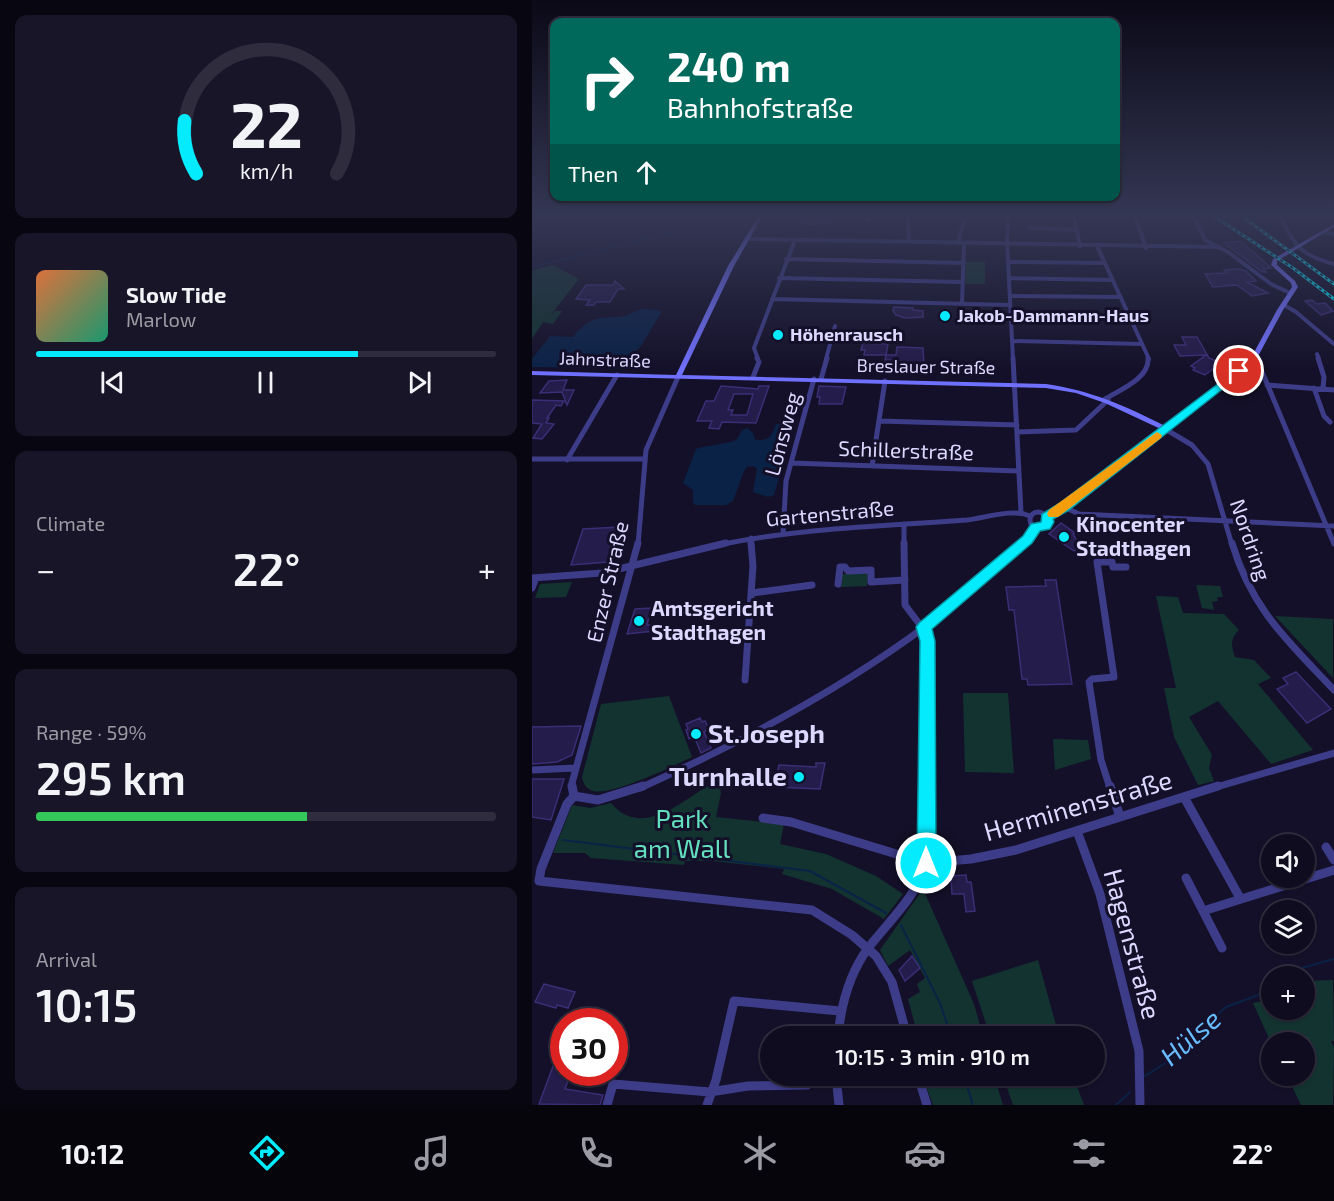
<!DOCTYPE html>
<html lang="en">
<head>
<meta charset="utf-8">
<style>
  :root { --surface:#0f0c1f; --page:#181528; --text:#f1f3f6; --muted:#9b9ba4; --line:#2f2c3d; --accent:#05ebfe }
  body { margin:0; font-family:"Exo 2",sans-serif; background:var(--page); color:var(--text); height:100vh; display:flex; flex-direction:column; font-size:22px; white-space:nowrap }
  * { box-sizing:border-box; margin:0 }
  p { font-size:20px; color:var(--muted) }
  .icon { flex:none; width:33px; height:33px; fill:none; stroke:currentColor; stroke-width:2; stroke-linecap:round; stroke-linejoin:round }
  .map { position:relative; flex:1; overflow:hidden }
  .drawer { display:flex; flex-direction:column; gap:15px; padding:15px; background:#080711; width:532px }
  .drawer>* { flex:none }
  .hud { position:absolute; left:18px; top:18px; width:570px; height:183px; border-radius:12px; box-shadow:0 2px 4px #0004,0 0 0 2px var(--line); background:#00695c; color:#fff; overflow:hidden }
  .buttons { position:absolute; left:729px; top:834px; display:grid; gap:12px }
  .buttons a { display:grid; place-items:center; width:54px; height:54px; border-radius:50%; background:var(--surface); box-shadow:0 2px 4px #0004,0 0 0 2px var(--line); font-size:30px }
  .speed { position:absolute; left:18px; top:1008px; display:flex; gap:12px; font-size:30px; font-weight:700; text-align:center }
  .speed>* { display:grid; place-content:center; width:78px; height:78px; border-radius:50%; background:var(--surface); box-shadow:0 2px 4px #0004,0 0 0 2px var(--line); line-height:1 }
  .speed .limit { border:9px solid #d22; background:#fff; color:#111 }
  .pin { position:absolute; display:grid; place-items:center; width:51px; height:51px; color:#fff; margin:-26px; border:3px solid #fff; border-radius:50%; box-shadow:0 2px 6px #0007 }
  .me { position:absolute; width:66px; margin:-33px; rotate:0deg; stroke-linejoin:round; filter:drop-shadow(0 0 4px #0008) }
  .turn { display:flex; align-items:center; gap:21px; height:126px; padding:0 18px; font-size:27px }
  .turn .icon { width:78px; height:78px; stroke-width:2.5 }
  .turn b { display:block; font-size:42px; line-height:51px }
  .then { display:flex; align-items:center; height:57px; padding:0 18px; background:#0003; gap:12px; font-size:22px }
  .big { font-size:45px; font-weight:600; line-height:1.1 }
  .drawer .card { flex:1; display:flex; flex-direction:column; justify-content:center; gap:9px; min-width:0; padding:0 21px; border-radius:12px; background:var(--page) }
  .drawer .dial { align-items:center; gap:0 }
  .dial svg { height:156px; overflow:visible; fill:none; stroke:var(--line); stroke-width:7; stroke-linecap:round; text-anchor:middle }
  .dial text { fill:var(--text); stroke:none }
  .song { display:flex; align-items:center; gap:18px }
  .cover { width:72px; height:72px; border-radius:9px; background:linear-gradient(135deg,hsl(20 70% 55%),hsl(160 70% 35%)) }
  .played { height:6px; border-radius:3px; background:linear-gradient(90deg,var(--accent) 70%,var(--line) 70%) }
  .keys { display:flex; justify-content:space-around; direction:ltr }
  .heat { display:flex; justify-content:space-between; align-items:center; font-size:33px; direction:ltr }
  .charge { height:9px; border-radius:4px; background:linear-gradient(90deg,#34c759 59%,var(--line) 0) }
  .trip { position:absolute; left:228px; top:1026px; width:345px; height:60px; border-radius:30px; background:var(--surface); box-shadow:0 2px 4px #0004,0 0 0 2px var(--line); font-weight:600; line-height:60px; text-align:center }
  .dock { display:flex; height:96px; justify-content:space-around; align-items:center; background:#06050c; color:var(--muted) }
  .dock .icon { width:42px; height:42px }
  .dock .active { color:var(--accent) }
  .dock b { font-size:27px; color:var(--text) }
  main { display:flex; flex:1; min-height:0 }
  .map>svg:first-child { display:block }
  .green { fill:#133331 }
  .water { fill:#0b2247 }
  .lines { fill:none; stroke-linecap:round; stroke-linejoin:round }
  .stream-far1 { stroke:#0b2247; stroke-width:1.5 }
  .stream { stroke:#0b2247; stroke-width:2 }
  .building { fill:#241c4a; stroke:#3b2e76; stroke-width:1.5; fill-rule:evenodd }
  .street-far3 { stroke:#3d3c88; stroke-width:4 }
  .street-far2 { stroke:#3d3c88; stroke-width:5 }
  .street-far1 { stroke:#3d3c88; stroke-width:7 }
  .street { stroke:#3d3c88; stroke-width:9 }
  .secondary { fill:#7070fe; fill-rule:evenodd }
  .rail-casing { stroke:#05ebfe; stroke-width:3 }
  .rail { stroke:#141029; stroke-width:1.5; stroke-dasharray:3; stroke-linecap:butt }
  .route { fill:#05ebfe; stroke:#0399a5; stroke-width:1.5 }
  .slow { fill:#f59e0b }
  .poi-dot { fill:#05ebfe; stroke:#141029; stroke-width:2 }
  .labels { text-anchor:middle; stroke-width:6; stroke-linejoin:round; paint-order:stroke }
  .far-poi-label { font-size:18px; font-weight:bold; fill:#dcd8ff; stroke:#141029; text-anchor:start }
  .far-street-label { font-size:18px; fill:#dcd8ff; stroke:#141029 }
  .street-label { font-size:21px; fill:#dcd8ff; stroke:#141029 }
  .poi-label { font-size:21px; font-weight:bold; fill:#dcd8ff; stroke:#141029; text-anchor:start }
  .near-poi-label { font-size:26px; font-weight:bold; fill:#dcd8ff; stroke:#141029; text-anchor:start }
  .near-street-label { font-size:26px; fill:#dcd8ff; stroke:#141029 }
  .near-park-label { font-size:26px; fill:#63e0be; stroke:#141029 }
  .near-water-label { font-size:27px; font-style:italic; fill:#67bcfe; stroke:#141029 }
</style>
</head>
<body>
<main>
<section class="drawer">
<div class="card dial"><svg viewBox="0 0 100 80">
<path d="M14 69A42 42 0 1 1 86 69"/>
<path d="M14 69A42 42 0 0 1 8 42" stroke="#05ebfe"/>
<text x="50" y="56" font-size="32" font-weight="700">22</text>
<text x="50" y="72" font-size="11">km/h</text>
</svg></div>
<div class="card">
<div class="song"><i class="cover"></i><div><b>Slow Tide</b><p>Marlow</p></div></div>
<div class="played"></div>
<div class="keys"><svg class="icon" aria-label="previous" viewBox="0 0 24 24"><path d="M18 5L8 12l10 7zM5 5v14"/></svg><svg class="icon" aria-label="pause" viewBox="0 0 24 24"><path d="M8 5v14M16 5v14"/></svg><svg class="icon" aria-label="next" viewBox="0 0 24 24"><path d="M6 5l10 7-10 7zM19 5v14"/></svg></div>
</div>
<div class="card"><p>Climate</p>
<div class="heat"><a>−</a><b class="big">22°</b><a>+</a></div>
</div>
<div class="card"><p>Range · 59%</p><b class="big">295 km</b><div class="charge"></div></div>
<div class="card"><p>Arrival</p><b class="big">10:15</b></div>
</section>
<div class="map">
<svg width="802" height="1105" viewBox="0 0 802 1105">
  <rect width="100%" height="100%" fill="#141029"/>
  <path class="green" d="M434 262H453V284H433Z
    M21 265 47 279 18 316 23 311H30L21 324 11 322 0 339V270Z
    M336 573 335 586 309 587 310 574Z
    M40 582 34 597 3 598 8 584Z
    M664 585 688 586 691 597H685L686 601 680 602 682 610 670 608Z
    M624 596 646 597 651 613 692 614 707 630C698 639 699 645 703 657L722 660 739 678 726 684 781 750 739 764 686 701 657 717 680 755 677 768 682 781 666 785 642 737 632 688H644Z
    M743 616 801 619V678Z
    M431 693H476L482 773 433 772Z
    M137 696 160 757C141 766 80 796 61 791 54 789 51 783 50 777L69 704Z
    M521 739 556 740 559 759 523 770Z
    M187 782 189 793 184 817 252 824 248 844 294 854 344 876 371 894 352 919 300 889 250 874 252 869 180 861H153L152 865 59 858 53 853H21L40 805 58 808 79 803C109 839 149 802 179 784Z
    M391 889 442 1004 451 1036H386L376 999 388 992 385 984 393 978 378 950 356 966 348 950Z
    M506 960 527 1036H458L440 981Z
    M801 980 802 1041H799L802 1047 801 1105H769L755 1076H772V1042L739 1043 721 1003 739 999 740 1010H772L773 981Z
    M415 1076H462L471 1105H401L394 1086Z
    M471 1076H541L552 1105H481Z"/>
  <path class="water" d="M111 309 130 311 109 346 101 354 102 362 92 368 0 367V359L18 336 41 337C60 313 68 320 93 316 99 314 104 310 111 309Z
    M244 424H262L242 495 236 497 221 492 225 468 221 466 215 467 212 471 201 501 194 505H163L161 502V490L151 483 164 449C173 445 200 444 205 439 207 437 208 433 210 430L215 428 221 433 223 440C237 441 240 436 244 424Z"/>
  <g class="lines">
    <path class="stream-far1" d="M0 267 202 217"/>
    <path class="stream" d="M31 840 278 871 354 913
      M369 925 408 1003 419 1036
      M755 976 759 971 802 959
      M432 1076 441 1105
      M613 1076 643 1057 649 1047 694 1007 740 990
      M584 1105 598 1092"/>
  </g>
  <path class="building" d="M271 217H301L299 223 276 225 267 223Z
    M708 241 729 259 739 268 731 269 734 272H730L692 243Z
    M707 269 714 271 724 281 715 282 736 293 720 296 705 285 681 287 673 274 695 273 692 270Z
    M83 281 92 289H86L78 302H64L62 305H54L58 300 44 299 54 285H81Z
    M780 300 785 304 793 303 801 311 789 315 773 301Z
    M362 307 381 308V310L391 311V317L373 318 364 315 361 311Z
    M650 337H665L677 358 689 363 673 375 661 370 663 368 659 366 674 355 648 356 642 345H654Z
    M331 343 356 344 354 355H332L333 350H329Z
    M365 347 391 348 392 365 357 364 358 360H353L354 355H364Z
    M35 380 31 390H42L35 405 30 392 8 393 17 381Z
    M189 386 226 389 227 386H237L224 423 190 422 187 429 177 428 180 421H165L174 401H182ZM202 394H221L215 415H199L201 410H196Z
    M287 386 314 387 310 404H287L288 397H285Z
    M0 400 32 401 29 406 24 405 15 418H17L14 423 22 424 10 439 1 438 10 424 0 423Z
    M529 523 543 533 541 534 549 548 542 551 517 534Z
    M87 527 84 546H81L76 562 39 565 51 529Z
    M513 580H524L540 684 496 685 495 679H490L482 610H477L474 587 514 586Z
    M119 608 115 625H133L132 630 95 634 103 609Z
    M764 672 799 709 775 723 745 689 756 684 751 678Z
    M168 718 170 722 173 721 177 729 172 732 179 748 169 753 162 736 157 739 154 730 156 729 154 724Z
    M49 726 40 755 25 762 0 764V727Z
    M284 763H293L288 789 242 787 247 765 284 767Z
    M0 779H32L19 820 0 817Z
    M434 875 435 882H439L443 911 434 912 432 894H420L419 876Z
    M380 956 388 968 373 981 367 970Z
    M12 984 43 992 36 1008 25 1005 24 1008 3 1002Z
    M26 1053H32V1072H39L33 1089 71 1095 68 1105 7 1104Z"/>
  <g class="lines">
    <path class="street-far3" d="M376 217 377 242
      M476 217 475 241 481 359
      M542 217 548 246
      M603 217 614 248
      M662 217 673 240 696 252 739 284 758 293
      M749 217C762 246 770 256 802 264
      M336 220 337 217
      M497 228 545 230
      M791 232 802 234
      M214 239 688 247
      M426 243 432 220
      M565 246 617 359
      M254 259 432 263
      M476 262 573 263
      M247 278 430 282
      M477 278 580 280
      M478 296 588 297
      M240 299 478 305
      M430 304 432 244
      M752 305 764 312 802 344
      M479 314 597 316
      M480 341 610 344
      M785 354 787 359
      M226 359 222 348 263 240
      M294 359 303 326"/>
    <path class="street-far2" d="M481 358 489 512
      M786 358 792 377 791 388
      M718 362 728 368 731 374 802 544
      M221 377 227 362 225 358
      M289 379 295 358
      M735 385 802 390
      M782 388 792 416 798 422
      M573 399C588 390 618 378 616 358
      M347 421 485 425
      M485 432 544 430 576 400
      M0 459H112
      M35 460 85 375
      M259 463 487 471
      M340 466 353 381
      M532 507 547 514 802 526
      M498 520a8 8 0 1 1 16 0a8 8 0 1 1-16 0Z
      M514 517 532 507 633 429 660 445 676 464 700 545
      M372 524V545
      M251 534 254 481 282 379
      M219 538V545
      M106 545 114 450 146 377
      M186 545C268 528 352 526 435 520 454 518 480 508 498 516
      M490 545 504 527"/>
    <path class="street-far1" d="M372 543 373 605 395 634 394 788
      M700 543C720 610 756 641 802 690
      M0 578 70 573 194 543
      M306 584 308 567H313L316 571 339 570V582L373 580
      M0 588 4 578
      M220 593 280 585
      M213 680 221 566 219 543
      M0 770 44 768
      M41 788 40 783 106 543
      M108 788C204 745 309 689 394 626 428 600 460 572 491 543
      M578 788 569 760 557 682 560 679 582 677 565 562H580L581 567H594
      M681 788 802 753"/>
    <path class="street" d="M40 786 42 796
      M578 786 588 817
      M42 796 66 800 111 786
      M652 797 708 898
      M231 818 259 822 394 863 439 859 484 850 686 786
      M545 831 568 894 607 1051 608 1105
      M794 847 802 860
      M654 878 671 911
      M7 881 280 910 320 935 344 956 360 982 375 1036
      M7 881 9 869 35 804 42 796
      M690 948 671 911 802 870
      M306 1036C309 1005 318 972 337 947 358 920 384 897 394 864 398 850 394 804 394 786
      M304 1076 307 1105
      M386 1076 395 1105
      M75 1105 81 1084 178 1092 216 1086 275 1085
      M175 1105 184 1080 202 1001 308 1011"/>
    <path class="secondary" d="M226 217H230L202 266 150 375 514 384C557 390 594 406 633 426L719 358 745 310 760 287 759 283 739 265 741 259 802 224V227L745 261V265L763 281 766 287 751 310 724 360 633 431 573 403 544 393 514 388 0 375V371L144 375 196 266Z"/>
    <g class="rail-casing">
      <path id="rail" d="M683 217 761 268 802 299
        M711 217 802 284"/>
    </g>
    <use href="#rail" class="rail"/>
  </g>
  <linearGradient id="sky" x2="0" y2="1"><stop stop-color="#0b0917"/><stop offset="0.58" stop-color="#343754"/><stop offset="1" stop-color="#343754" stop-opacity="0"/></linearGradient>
  <rect width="802" height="371" fill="url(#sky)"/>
  <path class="route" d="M707 368 711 369V373L537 510 521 519 522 522 518 529 508 531 500 543 400 629 403 641 404 863 401 870 394 872 388 870 385 863 388 641 384 627 387 623 491 536 499 524 509 522 510 514 528 503Z"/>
  <path class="slow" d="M625 432 630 435 629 438 526 517H517L515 514 517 510Z"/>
  <g class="poi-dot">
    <circle cx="413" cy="316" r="6"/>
    <circle cx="246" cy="335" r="6"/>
    <circle cx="532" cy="537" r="6"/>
    <circle cx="107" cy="621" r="6"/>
    <circle cx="164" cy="734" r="6"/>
    <circle cx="267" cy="777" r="6"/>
  </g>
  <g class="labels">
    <g class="far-poi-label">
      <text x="425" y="322">Jakob-Dammann-Haus</text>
      <text x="258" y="341">Höhenrausch</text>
    </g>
    <g class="far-street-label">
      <text transform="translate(73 360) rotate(2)" y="6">Jahnstraße</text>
      <text transform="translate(394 367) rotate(1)" y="6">Breslauer Straße</text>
    </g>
    <g class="street-label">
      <text transform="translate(251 434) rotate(-75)" y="7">Lönsweg</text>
      <text transform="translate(374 451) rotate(2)" y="7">Schillerstraße</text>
      <text transform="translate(298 514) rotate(-5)" y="7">Gartenstraße</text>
      <text transform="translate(718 540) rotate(71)" y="7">Nordring</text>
      <text transform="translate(76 582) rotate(-77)" y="7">Enzer Straße</text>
    </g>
    <g class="poi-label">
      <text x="544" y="532">Kinocenter<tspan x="544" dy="24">Stadthagen</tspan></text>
      <text x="119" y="616">Amtsgericht<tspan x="119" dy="24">Stadthagen</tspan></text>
    </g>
    <g class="near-poi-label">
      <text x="176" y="743">St.Joseph</text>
      <text x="255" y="786" text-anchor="end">Turnhalle</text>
    </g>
    <g class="near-street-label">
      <text transform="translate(546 806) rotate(-16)" y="9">Herminenstraße</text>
      <text transform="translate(600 944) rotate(75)" y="9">Hagenstraße</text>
    </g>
    <g class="near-park-label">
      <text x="150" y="828">Park<tspan x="150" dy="30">am Wall</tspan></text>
    </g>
    <g class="near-water-label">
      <text transform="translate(659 1038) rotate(-41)" y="9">Hülse</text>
    </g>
  </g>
</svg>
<div class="buttons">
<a><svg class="icon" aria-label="sound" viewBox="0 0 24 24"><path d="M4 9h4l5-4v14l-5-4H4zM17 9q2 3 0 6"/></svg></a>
<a><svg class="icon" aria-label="layers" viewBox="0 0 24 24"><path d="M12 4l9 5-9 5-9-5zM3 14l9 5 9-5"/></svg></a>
<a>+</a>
<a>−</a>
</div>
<div class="speed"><div class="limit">30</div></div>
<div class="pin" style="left:707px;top:371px;background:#d93025"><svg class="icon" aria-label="arrive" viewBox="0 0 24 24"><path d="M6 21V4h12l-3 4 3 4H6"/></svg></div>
<svg class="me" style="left:394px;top:863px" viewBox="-20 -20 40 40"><circle r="17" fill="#05ebfe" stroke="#fff" stroke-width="3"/><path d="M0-11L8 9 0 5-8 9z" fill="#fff"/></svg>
<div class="trip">10:15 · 3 min · 910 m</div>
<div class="hud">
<div class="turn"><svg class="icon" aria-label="right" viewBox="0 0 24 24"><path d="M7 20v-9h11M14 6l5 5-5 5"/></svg><div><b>240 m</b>Bahnhofstraße</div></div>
<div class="then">Then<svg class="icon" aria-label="ahead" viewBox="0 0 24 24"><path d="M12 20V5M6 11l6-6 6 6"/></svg></div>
</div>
</div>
</main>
<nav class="dock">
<b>10:12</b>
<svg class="icon active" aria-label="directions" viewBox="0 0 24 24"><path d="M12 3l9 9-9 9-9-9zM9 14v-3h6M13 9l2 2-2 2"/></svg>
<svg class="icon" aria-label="music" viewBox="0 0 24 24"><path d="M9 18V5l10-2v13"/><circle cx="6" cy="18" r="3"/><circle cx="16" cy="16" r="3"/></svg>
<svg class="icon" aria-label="phone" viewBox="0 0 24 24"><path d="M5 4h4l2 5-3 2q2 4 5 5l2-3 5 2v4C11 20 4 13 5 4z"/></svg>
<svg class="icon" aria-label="climate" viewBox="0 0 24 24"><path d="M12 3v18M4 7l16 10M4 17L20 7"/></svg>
<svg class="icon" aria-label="car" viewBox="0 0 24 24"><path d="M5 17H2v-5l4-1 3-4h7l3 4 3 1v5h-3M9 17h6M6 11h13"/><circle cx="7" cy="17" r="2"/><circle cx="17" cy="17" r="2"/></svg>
<svg class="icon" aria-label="filters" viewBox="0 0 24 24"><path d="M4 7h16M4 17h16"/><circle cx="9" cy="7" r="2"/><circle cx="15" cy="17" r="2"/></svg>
<b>22°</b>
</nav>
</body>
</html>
